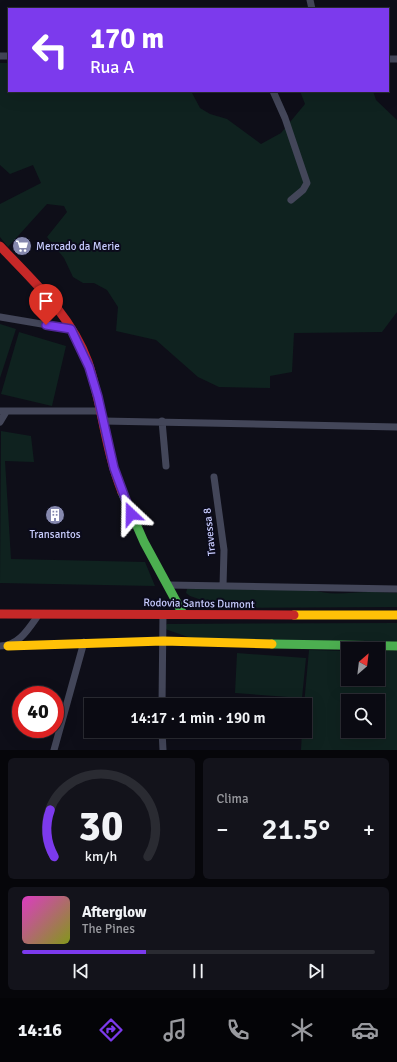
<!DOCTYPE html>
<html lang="pt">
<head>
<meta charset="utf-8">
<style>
  :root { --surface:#0a0a12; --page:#13131b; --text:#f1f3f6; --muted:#999a9f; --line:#2a2b32; --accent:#7c3aed }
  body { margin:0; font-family:Signika,sans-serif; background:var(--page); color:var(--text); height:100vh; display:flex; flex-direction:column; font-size:15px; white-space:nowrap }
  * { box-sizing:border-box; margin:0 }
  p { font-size:13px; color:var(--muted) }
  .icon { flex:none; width:22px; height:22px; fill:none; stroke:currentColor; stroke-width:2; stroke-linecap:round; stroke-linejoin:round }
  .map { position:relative; height:750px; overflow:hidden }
  .side { display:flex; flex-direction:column; gap:8px; padding:8px; background:#06060a; flex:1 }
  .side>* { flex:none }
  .banner { position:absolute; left:8px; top:8px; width:381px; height:84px; border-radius:0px; box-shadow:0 4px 16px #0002,0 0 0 1px var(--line); background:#7c3aed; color:#fff; overflow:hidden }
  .needle { width:26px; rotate:28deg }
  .buttons { position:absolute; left:341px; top:642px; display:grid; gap:8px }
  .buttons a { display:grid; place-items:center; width:44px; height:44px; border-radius:0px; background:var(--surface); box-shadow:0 4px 16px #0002,0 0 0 1px var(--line); font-size:20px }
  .speed { position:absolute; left:12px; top:686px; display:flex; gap:8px; font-size:20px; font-weight:700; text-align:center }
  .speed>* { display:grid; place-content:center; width:52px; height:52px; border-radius:50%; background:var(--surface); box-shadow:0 4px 16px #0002,0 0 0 1px var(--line); line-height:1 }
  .speed .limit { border:6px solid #d22; background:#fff; color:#111 }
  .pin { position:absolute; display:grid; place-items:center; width:34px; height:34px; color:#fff; margin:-41px -17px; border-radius:50% 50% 50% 0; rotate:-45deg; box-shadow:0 0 4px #0007 }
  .pin .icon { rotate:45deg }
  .me { position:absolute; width:44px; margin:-22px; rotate:337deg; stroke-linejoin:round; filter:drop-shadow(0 0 3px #0008) }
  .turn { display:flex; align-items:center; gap:14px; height:84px; padding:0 16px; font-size:18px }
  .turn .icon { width:52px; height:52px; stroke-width:2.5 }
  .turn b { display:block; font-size:28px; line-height:34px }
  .big { font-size:30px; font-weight:600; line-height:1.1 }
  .side .tile { flex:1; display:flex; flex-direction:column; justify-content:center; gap:6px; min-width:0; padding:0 14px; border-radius:6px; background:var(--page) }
  .side .dial { align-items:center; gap:0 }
  .dial svg { height:104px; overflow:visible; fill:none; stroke:var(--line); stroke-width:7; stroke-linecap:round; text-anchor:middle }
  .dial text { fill:var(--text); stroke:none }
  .song { display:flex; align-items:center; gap:12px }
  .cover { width:48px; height:48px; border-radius:6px; background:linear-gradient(135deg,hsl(310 70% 55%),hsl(70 70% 35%)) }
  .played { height:4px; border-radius:2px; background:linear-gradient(90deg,var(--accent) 35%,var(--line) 35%) }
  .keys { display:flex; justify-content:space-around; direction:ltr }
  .heat { display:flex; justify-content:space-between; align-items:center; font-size:22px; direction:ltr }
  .side .tiles { flex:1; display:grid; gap:8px; grid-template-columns:1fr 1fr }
  .tile:last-child { grid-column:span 2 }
  .trip { position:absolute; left:84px; top:698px; width:228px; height:40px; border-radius:0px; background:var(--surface); box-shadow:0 4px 16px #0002,0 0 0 1px var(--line); font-weight:600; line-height:40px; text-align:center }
  .menu { display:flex; height:64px; justify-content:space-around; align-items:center; background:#040407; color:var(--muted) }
  .menu .icon { width:28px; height:28px }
  .menu .current { color:var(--accent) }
  .menu b { font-size:18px; color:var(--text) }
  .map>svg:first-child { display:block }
  .green { fill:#0f221f; fill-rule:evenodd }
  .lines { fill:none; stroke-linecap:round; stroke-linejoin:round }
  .street { stroke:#434659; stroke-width:7 }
  .fast { stroke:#4caf50; stroke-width:9 }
  .slow { stroke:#ffc107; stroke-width:9 }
  .jam { stroke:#c62828; stroke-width:9 }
  .route-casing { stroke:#51269a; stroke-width:10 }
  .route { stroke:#7c3aed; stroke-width:7 }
  .labels { text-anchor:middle; stroke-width:4; stroke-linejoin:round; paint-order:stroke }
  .poi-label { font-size:11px; fill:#c7cbfe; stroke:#0b0b1b; text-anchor:start }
  .street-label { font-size:11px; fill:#c7cbfe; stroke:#0b0b1b }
</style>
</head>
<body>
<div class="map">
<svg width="397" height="750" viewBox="0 0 397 750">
  <rect width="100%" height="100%" fill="#0e0e18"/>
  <path class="green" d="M0 63H9V91H191L200 108 210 114 227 119 261 144 281 133 305 104 300 91H373L376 100 397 120V312L382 332 294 333 292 372 270 376V388L219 387 198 377 156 340 116 331 118 307 107 290 94 283H83L73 277 64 258 47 237 67 212 64 206 47 204 8 247 0 237V204L41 183 33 165 10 174 0 165Z
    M0 324 16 329 0 378Z
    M19 332 66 346 52 406 1 394Z
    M1 431 31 436 34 462 5 461 11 559 145 562 155 586 0 583Z
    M219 586 312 589C329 597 350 592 368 592 378 592 387 592 397 593V607L226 608 190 596 186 593 187 589Z
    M397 623V641H239L188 637 165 629V626L167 624Z
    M309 650 348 651V679H378V651H397V750H301L302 731H305L304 705ZM348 701H378V731H348Z
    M237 653 306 658 302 698 235 693Z"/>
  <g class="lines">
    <path class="street" d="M310 0 312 9
      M0 56H9
      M388 59H397
      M273 91 285 118 307 183 303 190 291 200
      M0 317 71 329
      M0 411H101
      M103 421 397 427
      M162 421 166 466
      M0 422 6 412
      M214 477 224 550 223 586
      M168 585 397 589
      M0 646C19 646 29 628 39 614
      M162 705 163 614
      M162 731 163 750
      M54 750 84 642"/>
    <path class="fast" d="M122 492 144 542 183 614
      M272 644 397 646"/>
    <path class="slow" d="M294 615H397
      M8 646 163 641 272 644"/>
    <path class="jam" d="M0 246C33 281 71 315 88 362 102 404 105 450 122 492
      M0 614 294 615"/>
  </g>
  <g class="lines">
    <g class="route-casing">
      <path id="route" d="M46 325 71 329 89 367 98 397 114 468 131 514"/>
    </g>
    <use href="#route" class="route"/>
  </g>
  <defs>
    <g id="supermarket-disc" transform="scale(1)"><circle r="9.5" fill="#8689ae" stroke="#0b0b1b"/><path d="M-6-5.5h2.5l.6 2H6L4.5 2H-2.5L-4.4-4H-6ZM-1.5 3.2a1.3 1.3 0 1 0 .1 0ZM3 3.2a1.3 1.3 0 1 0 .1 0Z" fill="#fff"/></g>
    <g id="building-disc" transform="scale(1)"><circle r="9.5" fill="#8689ae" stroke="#0b0b1b"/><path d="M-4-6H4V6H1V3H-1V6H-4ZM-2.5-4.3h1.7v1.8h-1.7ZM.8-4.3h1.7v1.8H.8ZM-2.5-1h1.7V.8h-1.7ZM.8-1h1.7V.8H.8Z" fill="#fff"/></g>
  </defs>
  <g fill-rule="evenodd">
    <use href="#supermarket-disc" x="22" y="246"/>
    <use href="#building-disc" x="55" y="515"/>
  </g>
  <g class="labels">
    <g class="poi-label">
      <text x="36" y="250">Mercado da Merie</text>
      <text x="55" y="538" text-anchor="middle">Transantos</text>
    </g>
    <g class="street-label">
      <text transform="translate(209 532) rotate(-96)" y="4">Travessa 8</text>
      <text transform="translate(199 603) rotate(1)" y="4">Rodovia Santos Dumont</text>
    </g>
  </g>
</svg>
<div class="buttons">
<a><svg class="needle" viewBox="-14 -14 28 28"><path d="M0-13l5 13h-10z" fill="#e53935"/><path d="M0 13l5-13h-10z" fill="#999a9f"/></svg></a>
<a><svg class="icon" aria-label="search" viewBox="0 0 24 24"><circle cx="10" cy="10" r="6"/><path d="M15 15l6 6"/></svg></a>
</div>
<div class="speed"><div class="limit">40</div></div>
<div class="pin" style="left:46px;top:325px;background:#d93025"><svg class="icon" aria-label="arrive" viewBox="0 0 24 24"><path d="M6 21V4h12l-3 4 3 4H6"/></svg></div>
<svg class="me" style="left:131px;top:514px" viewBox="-20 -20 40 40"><path d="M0-17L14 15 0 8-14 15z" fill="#7c3aed" stroke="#fff" stroke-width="4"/></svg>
<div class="trip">14:17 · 1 min · 190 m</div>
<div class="banner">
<div class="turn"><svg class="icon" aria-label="left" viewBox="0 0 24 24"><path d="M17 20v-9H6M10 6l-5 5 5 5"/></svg><div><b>170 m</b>Rua A</div></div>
</div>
</div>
<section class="side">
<div class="tiles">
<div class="tile dial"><svg viewBox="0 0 100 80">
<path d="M14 69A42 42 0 1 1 86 69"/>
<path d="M14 69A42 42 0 0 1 11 33" stroke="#7c3aed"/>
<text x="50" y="56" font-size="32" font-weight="700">30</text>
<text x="50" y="72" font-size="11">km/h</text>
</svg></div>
<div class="tile"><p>Clima</p>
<div class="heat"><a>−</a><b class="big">21.5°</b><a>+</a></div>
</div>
<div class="tile">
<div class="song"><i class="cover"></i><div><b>Afterglow</b><p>The Pines</p></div></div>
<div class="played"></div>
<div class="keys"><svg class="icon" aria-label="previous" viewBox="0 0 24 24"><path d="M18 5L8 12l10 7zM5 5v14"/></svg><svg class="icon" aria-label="pause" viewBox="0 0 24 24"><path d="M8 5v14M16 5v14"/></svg><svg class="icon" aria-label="next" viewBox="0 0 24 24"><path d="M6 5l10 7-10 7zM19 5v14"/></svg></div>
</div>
</div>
</section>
<nav class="menu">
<b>14:16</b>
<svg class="icon current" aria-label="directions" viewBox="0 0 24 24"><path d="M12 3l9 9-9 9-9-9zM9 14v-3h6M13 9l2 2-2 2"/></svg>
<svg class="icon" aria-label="music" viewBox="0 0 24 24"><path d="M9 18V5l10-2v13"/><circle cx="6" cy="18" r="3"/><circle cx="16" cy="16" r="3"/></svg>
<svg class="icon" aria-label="phone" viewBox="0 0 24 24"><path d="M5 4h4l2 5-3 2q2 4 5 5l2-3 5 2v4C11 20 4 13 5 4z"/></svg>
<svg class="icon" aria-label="climate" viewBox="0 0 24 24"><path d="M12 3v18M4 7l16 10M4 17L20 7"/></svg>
<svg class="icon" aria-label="car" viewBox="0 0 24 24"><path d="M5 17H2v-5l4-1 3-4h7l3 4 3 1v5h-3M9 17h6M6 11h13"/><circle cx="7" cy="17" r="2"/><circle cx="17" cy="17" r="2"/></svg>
</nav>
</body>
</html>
